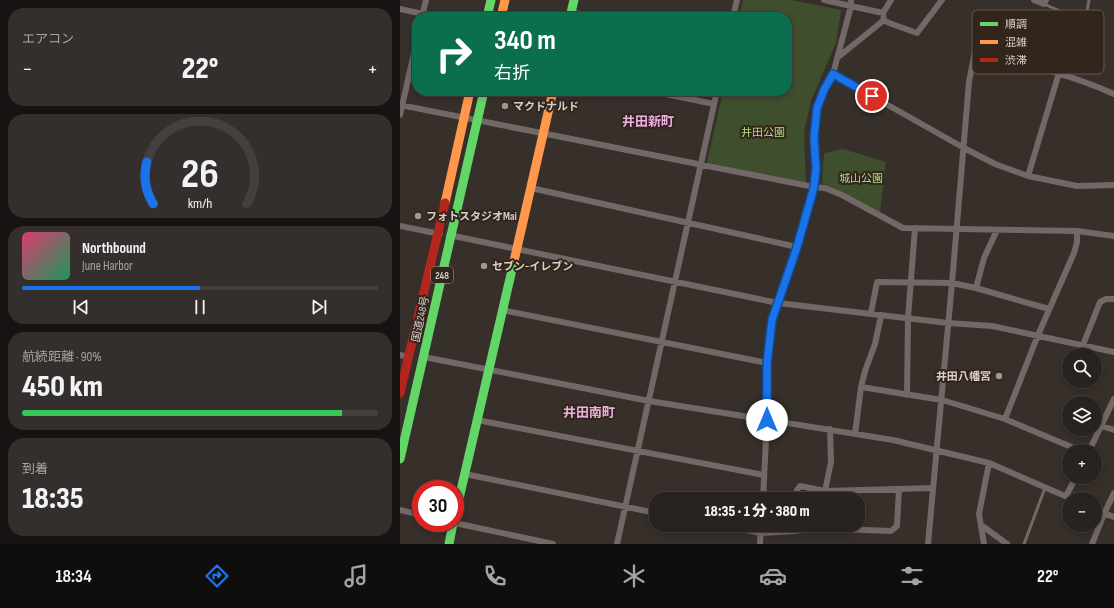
<!DOCTYPE html>
<html lang="ja">
<head>
<meta charset="utf-8">
<style>
  :root { --surface:#282320; --page:#342f2d; --text:#f1f3f6; --muted:#a5a4a5; --line:#44403e; --accent:#1a73e8 }
  body { margin:0; font-family:"Sofia Sans Condensed","Noto Sans JP",sans-serif; background:var(--page); color:var(--text); height:100vh; display:flex; flex-direction:column; font-size:15px; white-space:nowrap }
  * { box-sizing:border-box; margin:0 }
  p { font-size:13px; color:var(--muted) }
  .icon { flex:none; width:22px; height:22px; fill:none; stroke:currentColor; stroke-width:2; stroke-linecap:round; stroke-linejoin:round }
  .map { position:relative; flex:1; overflow:hidden }
  .side { display:flex; flex-direction:column; gap:8px; padding:8px; background:#161312; width:400px }
  .side>* { flex:none }
  .top-card { position:absolute; left:12px; top:12px; width:380px; height:84px; border-radius:16px; box-shadow:0 2px 6px #0003,0 0 0 1px var(--line); background:#0b6e4f; color:#fff; overflow:hidden }
  .tools { position:absolute; left:662px; top:348px; display:grid; gap:8px }
  .tools a { display:grid; place-items:center; width:40px; height:40px; border-radius:50%; background:var(--surface); box-shadow:0 2px 6px #0003,0 0 0 1px var(--line); font-size:20px }
  .speed { position:absolute; left:12px; top:480px; display:flex; gap:8px; font-size:20px; font-weight:700; text-align:center }
  .speed>* { display:grid; place-content:center; width:52px; height:52px; border-radius:50%; background:var(--surface); box-shadow:0 2px 6px #0003,0 0 0 1px var(--line); line-height:1 }
  .speed .limit { border:6px solid #d22; background:#fff; color:#111 }
  .pin { position:absolute; display:grid; place-items:center; width:34px; height:34px; color:#fff; margin:-17px; border:2px solid #fff; border-radius:50%; box-shadow:0 1px 4px #0007 }
  .me { position:absolute; width:44px; margin:-22px; rotate:0deg; stroke-linejoin:round; filter:drop-shadow(0 0 3px #0008) }
  .turn { display:flex; align-items:center; gap:14px; height:84px; padding:0 16px; font-size:18px }
  .turn .icon { width:52px; height:52px; stroke-width:2.5 }
  .turn b { display:block; font-size:28px; line-height:34px }
  .big { font-size:30px; font-weight:800; line-height:1.1 }
  .side .tile { flex:1; display:flex; flex-direction:column; justify-content:center; gap:6px; min-width:0; padding:0 14px; border-radius:16px; background:var(--page) }
  .side .dial { align-items:center; gap:0 }
  .dial svg { height:104px; overflow:visible; fill:none; stroke:var(--line); stroke-width:7; stroke-linecap:round; text-anchor:middle }
  .dial text { fill:var(--text); stroke:none }
  .song { display:flex; align-items:center; gap:12px }
  .cover { width:48px; height:48px; border-radius:6px; background:linear-gradient(135deg,hsl(340 70% 55%),hsl(150 70% 35%)) }
  .played { height:4px; border-radius:2px; background:linear-gradient(90deg,var(--accent) 50%,var(--line) 50%) }
  .keys { display:flex; justify-content:space-around; direction:ltr }
  .heat { display:flex; justify-content:space-between; align-items:center; font-size:22px; direction:ltr }
  .charge { height:6px; border-radius:3px; background:linear-gradient(90deg,#34c759 90%,var(--line) 0) }
  .trip { position:absolute; left:249px; top:492px; width:216px; height:40px; border-radius:16px; background:var(--surface); box-shadow:0 2px 6px #0003,0 0 0 1px var(--line); font-weight:800; line-height:40px; text-align:center }
  .tabs { display:flex; height:64px; justify-content:space-around; align-items:center; background:#100e0d; color:var(--muted) }
  .tabs .icon { width:28px; height:28px }
  .tabs .active { color:var(--accent) }
  .tabs b { font-size:18px; color:var(--text) }
  main { display:flex; flex:1; min-height:0 }
  .map>svg:first-child { display:block }
  .green { fill:#3f4e2d }
  .lines { fill:none; stroke-linecap:round; stroke-linejoin:round }
  .lane { stroke:#726867; stroke-width:3 }
  .street { stroke:#726867; stroke-width:6 }
  .fast { stroke:#63d668; stroke-width:9 }
  .slow { stroke:#ff974d; stroke-width:9 }
  .jam { stroke:#b3261e; stroke-width:9 }
  .route-casing { stroke:#114b97; stroke-width:10 }
  .route { stroke:#1a73e8; stroke-width:7 }
  .poi-dot { fill:#9f9791; stroke:#32251b; stroke-width:1.5 }
  .labels { text-anchor:middle; stroke-width:4; stroke-linejoin:round; paint-order:stroke }
  .shield { fill:#32251b; stroke:#a69c95; stroke-width:1 }
  .shield-label { font-size:10px; font-weight:bold; fill:#d8cfc9 }
  .poi-label { font-size:11px; font-weight:bold; fill:#d8cfc9; stroke:#32251b; text-anchor:start }
  .park-label { font-size:11px; fill:#afdc85; stroke:#32251b }
  .street-label { font-size:11px; fill:#d8cfc9; stroke:#32251b }
  .quarter-label { font-size:13px; font-weight:bold; fill:#edafe5; stroke:#32251b }
  .key { fill:#32251b; stroke:#64584f; stroke-width:1 }
  .key-label { font-size:11px; fill:#d8cfc9 }
</style>
</head>
<body>
<main>
<section class="side">
<div class="tile"><p>エアコン</p>
<div class="heat"><a>−</a><b class="big">22°</b><a>+</a></div>
</div>
<div class="tile dial"><svg viewBox="0 0 100 80">
<path d="M14 69A42 42 0 1 1 86 69"/>
<path d="M14 69A42 42 0 0 1 9 37" stroke="#1a73e8"/>
<text x="50" y="56" font-size="32" font-weight="700">26</text>
<text x="50" y="72" font-size="11">km/h</text>
</svg></div>
<div class="tile">
<div class="song"><i class="cover"></i><div><b>Northbound</b><p>June Harbor</p></div></div>
<div class="played"></div>
<div class="keys"><svg class="icon" aria-label="previous" viewBox="0 0 24 24"><path d="M18 5L8 12l10 7zM5 5v14"/></svg><svg class="icon" aria-label="pause" viewBox="0 0 24 24"><path d="M8 5v14M16 5v14"/></svg><svg class="icon" aria-label="next" viewBox="0 0 24 24"><path d="M6 5l10 7-10 7zM19 5v14"/></svg></div>
</div>
<div class="tile"><p>航続距離 · 90%</p><b class="big">450 km</b><div class="charge"></div></div>
<div class="tile"><p>到着</p><b class="big">18:35</b></div>
</section>
<div class="map">
<svg width="714" height="544" viewBox="0 0 714 544">
  <rect width="100%" height="100%" fill="#362f2a"/>
  <path class="green" d="M343 0H391L441 10 436 43 411 101 404 132 406 184 307 162 323 91H387V17H339Z
    M443 149 486 162 480 212 422 183 424 153Z"/>
  <g class="lines">
    <path class="lane" d="M644 4 678 19 687 11 689 0
      M624 544 645 488"/>
    <path class="street" d="M424 0 483 13 491 0
      M634 0 644 4 646 0
      M0 9 23 14
      M171 12 194 17
      M483 13 484 20 489 23 517 33 542 0
      M22 16 26 0
      M333 17 337 0
      M437 58 484 20
      M433 74 564 148 595 164 628 176 677 186 714 185
      M251 91 314 104
      M0 105 414 187 425 188 442 195 503 228 677 231 714 236
      M0 115 17 40
      M628 176 659 73
      M131 188 397 247
      M0 226 40 234
      M677 231V242L674 253 638 335 605 419 681 451
      M49 235 378 303 548 323 592 326 714 352
      M576 288 584 258 597 230
      M102 310 367 363
      M471 313 477 282 552 283 576 288 649 309
      M683 345 700 302 706 299H714
      M0 355 8 357
      M24 357 249 401 493 440 589 463 672 499
      M461 387 542 400 605 419
      M507 395 508 318 515 228
      M77 420 364 475
      M702 426 714 430
      M455 434 461 387 465 371 475 344 481 316
      M689 451 714 399
      M65 474 256 513
      M425 491 431 462 430 429
      M666 496 676 477
      M363 499 367 420V363L372 320 397 247 414 187 415 168 414 138 417 108 424 90 433 74 451 6V0
      M396 499 397 490 400 486 425 491 533 488
      M0 510 21 515
      M695 510 714 517
      M55 523 153 544
      M321 525 361 533 395 531 412 528 491 531 497 526 499 489
      M581 525 607 544
      M217 544 317 91
      M360 544 361 525
      M528 544 552 283 569 82 575 51C622 63 669 74 714 94
      M584 544 579 514 589 463
      M692 544 704 514 714 493"/>
    <path class="fast" d="M87 17 91 0
      M170 17 174 0
      M0 459 84 91
      M55 516 114 261
      M49 544 53 523"/>
    <path class="slow" d="M101 17 105 0
      M45 203 70 91
      M114 261 153 91"/>
    <path class="jam" d="M0 393 45 203"/>
  </g>
  <g class="lines">
    <g class="route-casing">
      <path id="route" d="M367 420V363L372 320 397 247 414 187 416 168 414 138 417 108 424 90 433 74 472 96"/>
    </g>
    <use href="#route" class="route"/>
  </g>
  <g class="poi-dot">
    <circle cx="105" cy="106" r="4"/>
    <circle cx="18" cy="216" r="4"/>
    <circle cx="84" cy="266" r="4"/>
    <circle cx="599" cy="376" r="4"/>
  </g>
  <g class="labels">
    <rect class="shield" x="31" y="267" width="22" height="16" rx="3"/>
    <g class="shield-label">
      <text x="42" y="279">248</text>
    </g>
    <g class="poi-label">
      <text x="113" y="110">マクドナルド</text>
      <text x="26" y="220">フォトスタジオMai</text>
      <text x="92" y="270">セブン-イレブン</text>
      <text x="591" y="380" text-anchor="end">井田八幡宮</text>
    </g>
    <g class="park-label">
      <text x="363" y="136">井田公園</text>
      <text x="461" y="182">城山公園</text>
    </g>
    <g class="street-label">
      <text transform="translate(20 319) rotate(-78)" y="4">国道248号</text>
    </g>
    <g class="quarter-label">
      <text x="248" y="126">井田新町</text>
      <text x="189" y="417">井田南町</text>
    </g>
  </g>
  <rect x="572" y="10" width="132" height="64" rx="6" class="key"/>
  <rect x="580" y="22" width="18" height="4" fill="#63d668"/>
  <rect x="580" y="40" width="18" height="4" fill="#ff974d"/>
  <rect x="580" y="58" width="18" height="4" fill="#b3261e"/>
  <g class="key-label">
    <text x="605" y="28">順調</text>
    <text x="605" y="46">混雑</text>
    <text x="605" y="64">渋滞</text>
  </g>
</svg>
<div class="tools">
<a><svg class="icon" aria-label="search" viewBox="0 0 24 24"><circle cx="10" cy="10" r="6"/><path d="M15 15l6 6"/></svg></a>
<a><svg class="icon" aria-label="layers" viewBox="0 0 24 24"><path d="M12 4l9 5-9 5-9-5zM3 14l9 5 9-5"/></svg></a>
<a>+</a>
<a>−</a>
</div>
<div class="speed"><div class="limit">30</div></div>
<div class="pin" style="left:472px;top:96px;background:#d93025"><svg class="icon" aria-label="arrive" viewBox="0 0 24 24"><path d="M6 21V4h12l-3 4 3 4H6"/></svg></div>
<svg class="me" style="left:367px;top:420px" viewBox="-20 -20 40 40"><circle r="19" fill="#fff"/><path d="M0-13L10 11 0 6-10 11z" fill="#1a73e8"/></svg>
<div class="trip">18:35 · 1 分 · 380 m</div>
<div class="top-card">
<div class="turn"><svg class="icon" aria-label="right" viewBox="0 0 24 24"><path d="M7 20v-9h11M14 6l5 5-5 5"/></svg><div><b>340 m</b>右折</div></div>
</div>
</div>
</main>
<nav class="tabs">
<b>18:34</b>
<svg class="icon active" aria-label="directions" viewBox="0 0 24 24"><path d="M12 3l9 9-9 9-9-9zM9 14v-3h6M13 9l2 2-2 2"/></svg>
<svg class="icon" aria-label="music" viewBox="0 0 24 24"><path d="M9 18V5l10-2v13"/><circle cx="6" cy="18" r="3"/><circle cx="16" cy="16" r="3"/></svg>
<svg class="icon" aria-label="phone" viewBox="0 0 24 24"><path d="M5 4h4l2 5-3 2q2 4 5 5l2-3 5 2v4C11 20 4 13 5 4z"/></svg>
<svg class="icon" aria-label="climate" viewBox="0 0 24 24"><path d="M12 3v18M4 7l16 10M4 17L20 7"/></svg>
<svg class="icon" aria-label="car" viewBox="0 0 24 24"><path d="M5 17H2v-5l4-1 3-4h7l3 4 3 1v5h-3M9 17h6M6 11h13"/><circle cx="7" cy="17" r="2"/><circle cx="17" cy="17" r="2"/></svg>
<svg class="icon" aria-label="filters" viewBox="0 0 24 24"><path d="M4 7h16M4 17h16"/><circle cx="9" cy="7" r="2"/><circle cx="15" cy="17" r="2"/></svg>
<b>22°</b>
</nav>
</body>
</html>
